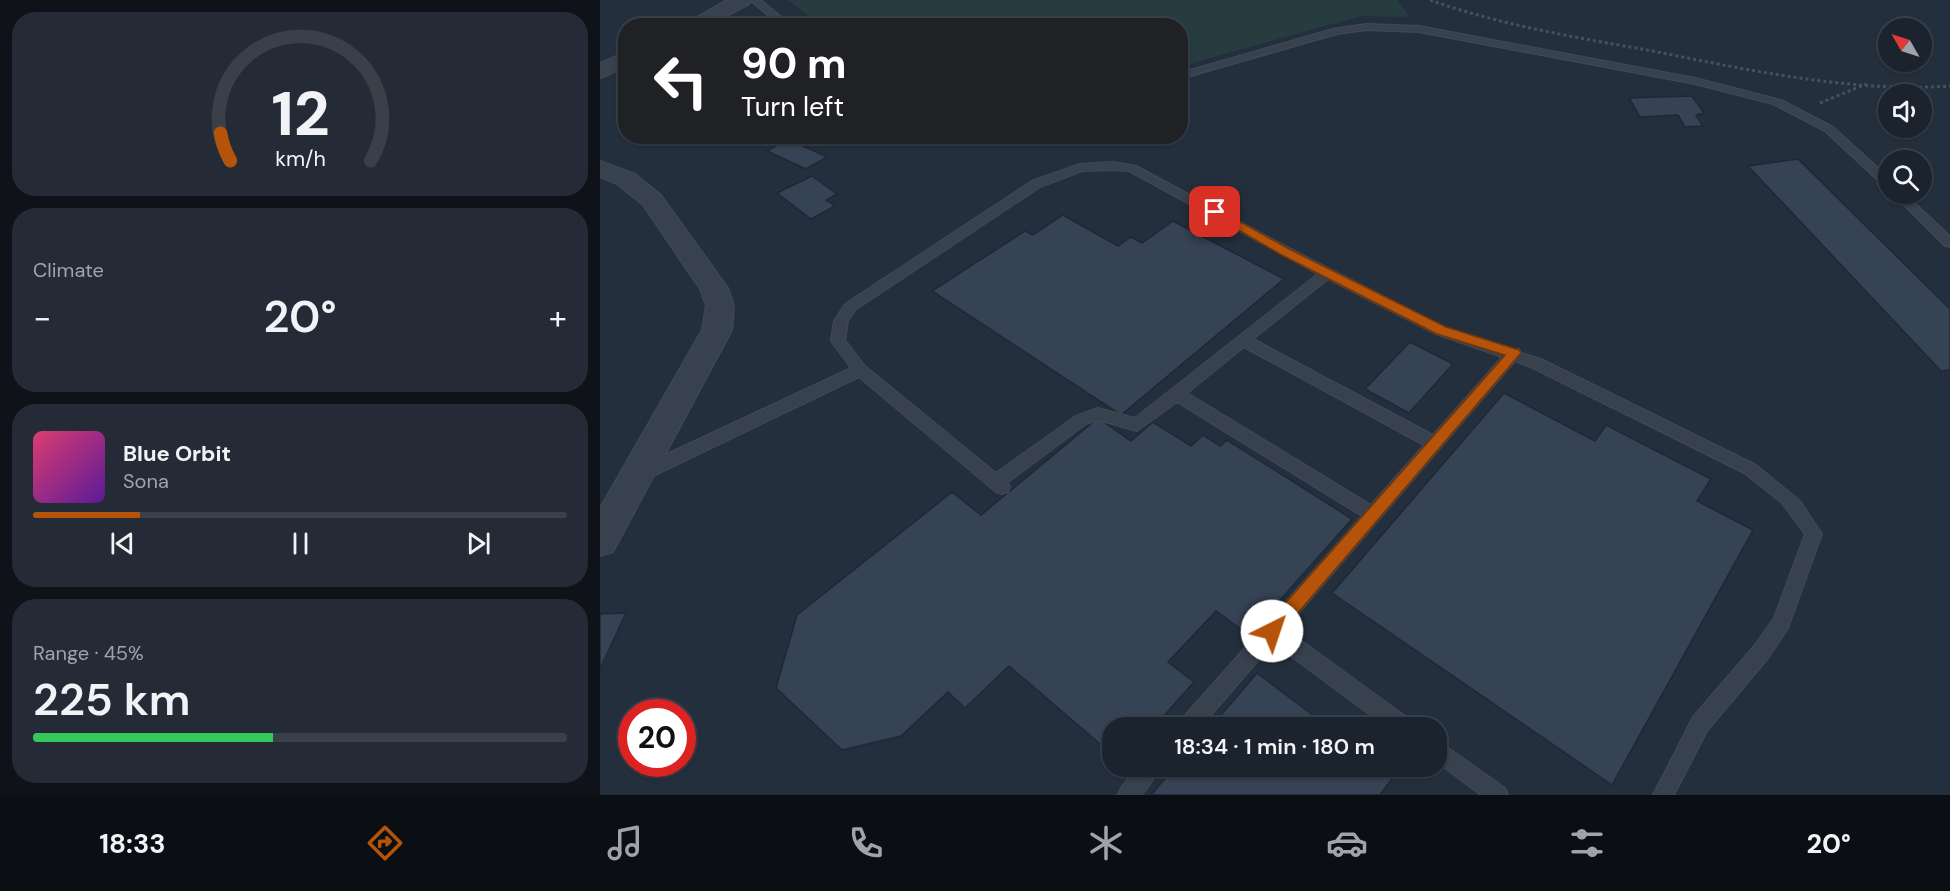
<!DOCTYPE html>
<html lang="en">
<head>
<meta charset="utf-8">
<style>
  :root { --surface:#1b232e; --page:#242b36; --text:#f1f3f6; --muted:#a0a4aa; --line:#39404a; --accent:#b45309 }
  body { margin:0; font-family:"DM Sans",sans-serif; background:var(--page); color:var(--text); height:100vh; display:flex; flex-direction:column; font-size:22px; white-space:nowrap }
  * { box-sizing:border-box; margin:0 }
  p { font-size:20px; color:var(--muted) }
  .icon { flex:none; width:33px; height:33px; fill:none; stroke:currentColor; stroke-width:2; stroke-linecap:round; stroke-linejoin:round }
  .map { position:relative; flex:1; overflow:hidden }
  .details { display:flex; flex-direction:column; gap:12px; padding:12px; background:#0f1319; width:600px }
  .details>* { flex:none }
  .top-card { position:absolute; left:18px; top:18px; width:570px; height:126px; border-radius:24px; box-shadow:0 2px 4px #0004,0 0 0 2px var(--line); background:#202124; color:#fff; overflow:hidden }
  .needle { width:39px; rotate:309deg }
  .fabs { position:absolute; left:1278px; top:18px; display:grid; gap:12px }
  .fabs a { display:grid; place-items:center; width:54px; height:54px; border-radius:50%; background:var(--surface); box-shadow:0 2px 4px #0004,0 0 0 2px var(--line); font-size:30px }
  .speed { position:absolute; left:18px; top:699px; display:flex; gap:12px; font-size:30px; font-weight:700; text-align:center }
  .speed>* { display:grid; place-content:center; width:78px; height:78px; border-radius:50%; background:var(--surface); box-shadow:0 2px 4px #0004,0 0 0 2px var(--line); line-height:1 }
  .speed .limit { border:9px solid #d22; background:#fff; color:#111 }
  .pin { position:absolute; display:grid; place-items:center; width:51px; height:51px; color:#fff; margin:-26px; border-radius:12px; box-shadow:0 3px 9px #0006 }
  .me { position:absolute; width:66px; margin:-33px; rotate:41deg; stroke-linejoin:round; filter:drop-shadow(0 0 4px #0008) }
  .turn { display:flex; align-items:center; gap:21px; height:126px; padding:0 24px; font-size:27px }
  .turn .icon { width:78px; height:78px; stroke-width:2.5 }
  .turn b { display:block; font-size:42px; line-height:51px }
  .big { font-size:45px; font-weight:600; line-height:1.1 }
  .details .tile { flex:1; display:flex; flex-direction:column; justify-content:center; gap:9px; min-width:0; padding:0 21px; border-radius:24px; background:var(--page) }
  .details .dial { align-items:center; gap:0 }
  .dial svg { height:156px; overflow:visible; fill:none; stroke:var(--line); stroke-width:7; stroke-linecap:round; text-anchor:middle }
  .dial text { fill:var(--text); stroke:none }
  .song { display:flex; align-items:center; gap:18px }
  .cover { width:72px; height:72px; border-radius:9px; background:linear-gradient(135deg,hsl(340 70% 55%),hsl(270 70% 35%)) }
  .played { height:6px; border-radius:3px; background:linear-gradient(90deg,var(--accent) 20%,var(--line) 20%) }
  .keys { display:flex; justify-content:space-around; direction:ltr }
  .heat { display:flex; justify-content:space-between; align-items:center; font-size:33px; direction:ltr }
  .charge { height:9px; border-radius:4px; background:linear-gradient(90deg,#34c759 45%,var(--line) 0) }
  .trip { position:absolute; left:502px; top:717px; width:345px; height:60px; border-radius:24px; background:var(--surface); box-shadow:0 2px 4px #0004,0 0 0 2px var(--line); font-weight:600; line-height:60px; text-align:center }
  .dock { display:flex; height:96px; justify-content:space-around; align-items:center; background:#0b0e12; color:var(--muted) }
  .dock .icon { width:42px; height:42px }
  .dock .on { color:var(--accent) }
  .dock b { font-size:27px; color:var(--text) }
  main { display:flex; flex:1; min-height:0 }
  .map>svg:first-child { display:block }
  .green { fill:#263c3f }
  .building { fill:#364354; stroke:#1f2835; stroke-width:1.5 }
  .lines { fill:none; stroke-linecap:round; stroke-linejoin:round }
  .service-casing { stroke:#414a57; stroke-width:2 }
  .minor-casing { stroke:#414a57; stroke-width:2 }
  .path { stroke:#3f5557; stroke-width:3; stroke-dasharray:3 3; stroke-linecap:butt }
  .service { fill:#38414e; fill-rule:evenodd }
  .minor { fill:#38414e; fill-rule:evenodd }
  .route { fill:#b45309; stroke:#753606; stroke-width:1.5 }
</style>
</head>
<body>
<main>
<section class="details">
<div class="tile dial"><svg viewBox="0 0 100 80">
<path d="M14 69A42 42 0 1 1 86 69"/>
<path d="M14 69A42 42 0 0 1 9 55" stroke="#b45309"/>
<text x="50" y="56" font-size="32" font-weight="700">12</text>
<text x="50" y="72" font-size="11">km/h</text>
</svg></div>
<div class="tile"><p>Climate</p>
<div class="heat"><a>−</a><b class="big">20°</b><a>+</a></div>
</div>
<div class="tile">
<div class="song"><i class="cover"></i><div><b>Blue Orbit</b><p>Sona</p></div></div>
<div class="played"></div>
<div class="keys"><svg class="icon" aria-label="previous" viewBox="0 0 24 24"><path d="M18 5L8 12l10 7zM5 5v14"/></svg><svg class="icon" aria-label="pause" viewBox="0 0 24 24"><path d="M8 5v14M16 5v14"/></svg><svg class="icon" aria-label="next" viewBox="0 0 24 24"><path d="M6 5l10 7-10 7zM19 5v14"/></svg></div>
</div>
<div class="tile"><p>Range · 45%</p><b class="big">225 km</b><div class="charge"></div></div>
</section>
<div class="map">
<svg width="1350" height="795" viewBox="0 0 1350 795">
  <rect width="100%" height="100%" fill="#242f3e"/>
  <path class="green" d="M188 0H797L810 17 761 16 581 66 580 26 221 25Z"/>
  <path class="building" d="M1092 96 1104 113 1096 115 1103 126 1085 127 1078 115 1040 117 1029 98Z
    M188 139 227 157 206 169 167 151Z
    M1198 159 1350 309V370L1341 371 1148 166Z
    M212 176 237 194 226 200 235 206 211 219 177 193Z
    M463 215 518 246 531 237 542 243 573 221 684 279 521 415 332 291 425 231 433 235Z
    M810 342 853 364 809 413 765 389Z
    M904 393 995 441 1006 425 1111 479 1097 501 1153 530 1012 785 732 593Z
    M498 418 531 441 553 422 591 446 603 435 620 446 627 440 752 519 649 635 616 611 568 662 594 682 553 728H513V755L409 666 365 708 348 692 301 736 242 750 176 688 197 615 352 492 381 515Z
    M26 613 0 669V614Z
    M657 673 730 728H610Z
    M576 766H781L794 776 780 795H551Z"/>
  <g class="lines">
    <g class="service-casing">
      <path id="service" d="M150 0H161L192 26H180Z
        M766 24 819 26 1095 78 1181 100 1233 127 1288 177V186H1284L1225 131 1173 104 1095 84 819 32 766 30 737 34 580 79V73L733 29Z
        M330 136H376C367 142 339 142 330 136Z
        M513 162 536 166 689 248 846 328 910 349H919L921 353 941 359 1156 465 1200 501 1222 534 1188 628 1169 657 1107 731 1074 795H1053L1093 717 1155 645 1174 618 1205 534 1181 502 1144 473 931 367 915 361 685 629 812 721 815 728H788L673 643 600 728H577L580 721 762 516 577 402 537 431 498 420 486 424 408 482 410 487 408 492 402 494 396 492 259 377 49 478H37L35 473 37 468 251 368 231 341 234 321 245 304 432 181 480 164ZM513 170 529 171 718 274 535 418 498 408 476 416 396 473 265 366 245 340 248 321 255 310 440 187 482 171ZM728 279 836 334 902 357 833 435 653 339ZM644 347 824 445 771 505 587 393Z
        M1293 194H1305L1350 236V247L1345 246Z
        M837 740 905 788 908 795H881L837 762Z
        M539 766H563L542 795H518L521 788Z"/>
    </g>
    <g class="minor-casing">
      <path id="minor" d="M127 0H152L149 4 108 26H81Z
        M26 52V67L0 78V63Z
        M0 161 35 174 61 195 128 288 134 306 132 330 13 552 0 556V508L102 330 106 306 100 289 43 205 17 184 0 177Z"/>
    </g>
    <path class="path" d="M830 0C900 25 974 37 1047 50 1144 69 1251 93 1350 86
      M1220 103 1266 84"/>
    <use href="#service" class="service"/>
    <use href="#minor" class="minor"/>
  </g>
  <path class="route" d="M611 210H619L689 249 846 327 919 350 921 353 678 636 672 638 666 636 664 631 666 625 905 355 837 334 680 254 611 214Z"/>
</svg>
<div class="fabs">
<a><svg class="needle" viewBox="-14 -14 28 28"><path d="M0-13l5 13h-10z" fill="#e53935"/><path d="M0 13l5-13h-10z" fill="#a0a4aa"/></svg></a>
<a><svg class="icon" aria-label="sound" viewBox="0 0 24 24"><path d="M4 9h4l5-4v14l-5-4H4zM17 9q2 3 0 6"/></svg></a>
<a><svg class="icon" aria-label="search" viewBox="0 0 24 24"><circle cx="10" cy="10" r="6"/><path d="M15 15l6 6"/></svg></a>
</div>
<div class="speed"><div class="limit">20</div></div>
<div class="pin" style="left:615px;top:212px;background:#d93025"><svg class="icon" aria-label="arrive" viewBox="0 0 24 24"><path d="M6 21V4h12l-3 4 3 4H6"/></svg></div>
<svg class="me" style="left:672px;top:631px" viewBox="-20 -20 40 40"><circle r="19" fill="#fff"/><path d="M0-13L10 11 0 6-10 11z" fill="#b45309"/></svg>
<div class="trip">18:34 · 1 min · 180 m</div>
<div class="top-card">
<div class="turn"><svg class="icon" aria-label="left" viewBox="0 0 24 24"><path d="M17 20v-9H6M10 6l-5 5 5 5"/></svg><div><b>90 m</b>Turn left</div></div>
</div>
</div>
</main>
<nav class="dock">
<b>18:33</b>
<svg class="icon on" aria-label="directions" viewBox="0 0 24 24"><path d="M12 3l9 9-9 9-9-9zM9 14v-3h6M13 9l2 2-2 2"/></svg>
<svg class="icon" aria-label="music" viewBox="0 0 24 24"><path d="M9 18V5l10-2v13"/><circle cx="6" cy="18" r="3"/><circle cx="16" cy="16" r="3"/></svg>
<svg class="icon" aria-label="phone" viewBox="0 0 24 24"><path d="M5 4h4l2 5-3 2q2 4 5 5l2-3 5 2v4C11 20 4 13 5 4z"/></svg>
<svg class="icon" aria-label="climate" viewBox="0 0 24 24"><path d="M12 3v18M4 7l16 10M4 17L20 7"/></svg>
<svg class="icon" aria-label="car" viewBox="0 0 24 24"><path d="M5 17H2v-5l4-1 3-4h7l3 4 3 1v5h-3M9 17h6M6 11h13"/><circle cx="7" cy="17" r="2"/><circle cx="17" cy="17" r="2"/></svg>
<svg class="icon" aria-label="filters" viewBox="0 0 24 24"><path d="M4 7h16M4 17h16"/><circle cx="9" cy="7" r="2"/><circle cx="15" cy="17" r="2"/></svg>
<b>20°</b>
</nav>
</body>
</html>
